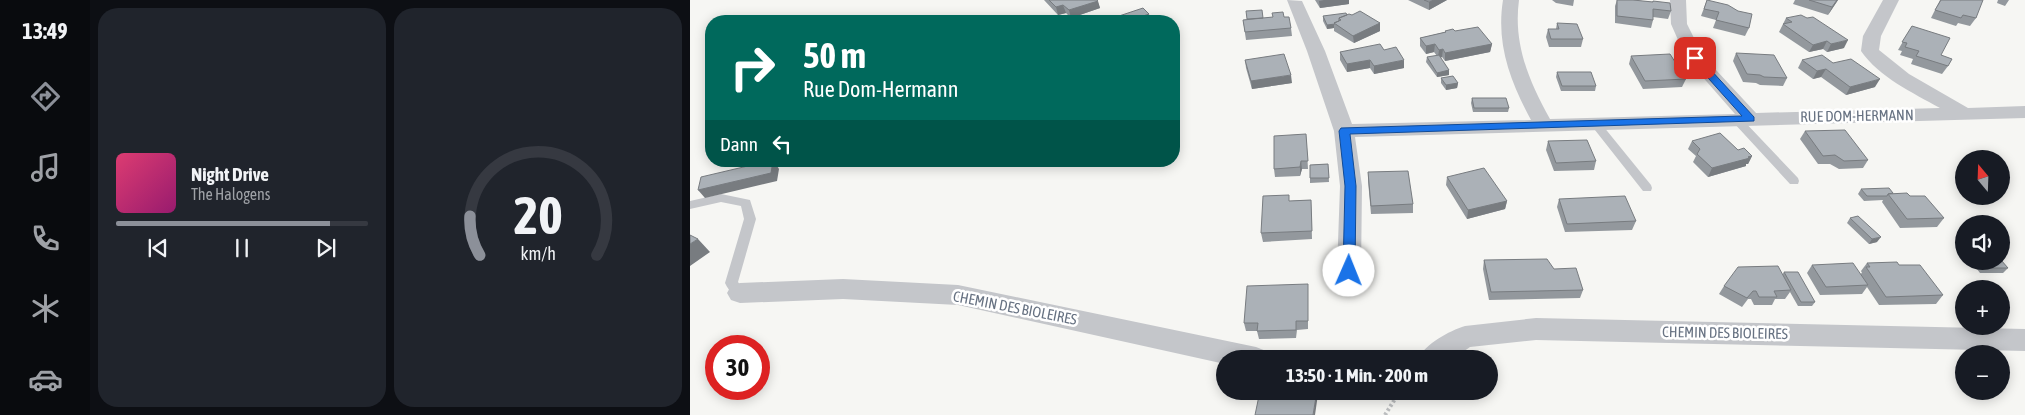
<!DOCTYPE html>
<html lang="de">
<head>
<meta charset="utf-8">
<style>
  :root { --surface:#171b24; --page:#20242c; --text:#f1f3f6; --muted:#9ea1a6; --line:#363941; --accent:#8c9099 }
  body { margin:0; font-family:"Asap Condensed",sans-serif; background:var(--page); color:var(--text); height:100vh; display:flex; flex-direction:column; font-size:19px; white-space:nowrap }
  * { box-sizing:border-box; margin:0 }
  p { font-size:16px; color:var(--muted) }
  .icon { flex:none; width:28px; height:28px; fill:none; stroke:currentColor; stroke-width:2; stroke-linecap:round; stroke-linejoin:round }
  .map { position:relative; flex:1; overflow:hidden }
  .sheet { display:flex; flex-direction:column; gap:8px; padding:8px; background:#0d0f14; width:600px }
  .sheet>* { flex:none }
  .guide { position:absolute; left:15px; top:15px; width:475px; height:152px; border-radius:20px; box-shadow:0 2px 12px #0003; background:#00695c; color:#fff; overflow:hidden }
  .needle { width:32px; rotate:341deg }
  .buttons { position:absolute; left:1265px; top:150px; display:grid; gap:10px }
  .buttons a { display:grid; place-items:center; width:55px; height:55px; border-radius:50%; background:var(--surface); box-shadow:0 2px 12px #0003; font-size:25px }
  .speed { position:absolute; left:15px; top:335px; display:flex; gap:10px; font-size:25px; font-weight:700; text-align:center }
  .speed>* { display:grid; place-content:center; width:65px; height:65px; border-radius:50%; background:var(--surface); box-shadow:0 2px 12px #0003; line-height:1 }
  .speed .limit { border:8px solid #d22; background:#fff; color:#111 }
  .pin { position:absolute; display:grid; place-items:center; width:42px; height:42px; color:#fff; margin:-21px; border-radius:10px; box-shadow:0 2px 8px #0006 }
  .me { position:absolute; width:55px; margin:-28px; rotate:1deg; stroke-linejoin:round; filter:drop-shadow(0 0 4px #0008) }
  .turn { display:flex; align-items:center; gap:18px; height:105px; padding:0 15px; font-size:22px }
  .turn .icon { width:65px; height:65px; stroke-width:2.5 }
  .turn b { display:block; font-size:35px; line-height:42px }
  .then { display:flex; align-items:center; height:48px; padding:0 15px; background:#0003; gap:10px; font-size:19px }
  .sheet .widget { flex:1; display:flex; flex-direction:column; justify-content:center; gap:8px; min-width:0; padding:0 18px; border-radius:20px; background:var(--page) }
  .sheet .dial { align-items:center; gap:0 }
  .dial svg { height:130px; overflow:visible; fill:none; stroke:var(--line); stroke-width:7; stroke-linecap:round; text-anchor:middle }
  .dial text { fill:var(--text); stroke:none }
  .song { display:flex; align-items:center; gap:15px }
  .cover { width:60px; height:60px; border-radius:8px; background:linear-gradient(135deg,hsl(340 70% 55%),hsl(320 70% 35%)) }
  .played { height:5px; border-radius:2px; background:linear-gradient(90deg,var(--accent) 85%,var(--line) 85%) }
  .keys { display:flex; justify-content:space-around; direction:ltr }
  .sheet .tiles { flex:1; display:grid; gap:8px; grid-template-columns:repeat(2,1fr) }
  .trip { position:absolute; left:526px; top:350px; width:282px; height:50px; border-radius:25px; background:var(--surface); box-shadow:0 2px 12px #0003; font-weight:700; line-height:50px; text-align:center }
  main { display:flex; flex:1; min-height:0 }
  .menu { display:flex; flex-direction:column; width:90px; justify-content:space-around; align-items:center; background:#090b0e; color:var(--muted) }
  .menu .icon { width:35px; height:35px }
  .menu .on { color:var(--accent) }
  .menu b { font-size:22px; color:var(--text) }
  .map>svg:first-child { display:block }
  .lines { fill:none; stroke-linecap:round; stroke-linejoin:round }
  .path { stroke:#bbbdbf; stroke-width:4; stroke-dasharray:2.5 2.5; stroke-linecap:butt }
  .service { fill:#c4c6ca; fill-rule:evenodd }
  .minor { fill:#c4c6ca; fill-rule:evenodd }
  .wall { fill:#93989d }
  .shaded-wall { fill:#787c80 }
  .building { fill:#abb1b7; stroke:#787c80 }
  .route { fill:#1a73e8; stroke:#114b97 }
  .labels { text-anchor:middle; stroke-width:5; stroke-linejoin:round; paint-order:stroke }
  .street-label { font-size:15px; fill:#677282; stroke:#fff }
</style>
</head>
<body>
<main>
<nav class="menu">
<b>13:49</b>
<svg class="icon on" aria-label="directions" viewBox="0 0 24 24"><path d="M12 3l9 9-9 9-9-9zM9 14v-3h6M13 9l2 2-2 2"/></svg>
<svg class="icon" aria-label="music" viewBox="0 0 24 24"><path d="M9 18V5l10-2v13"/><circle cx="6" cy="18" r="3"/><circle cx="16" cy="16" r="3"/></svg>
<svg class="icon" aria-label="phone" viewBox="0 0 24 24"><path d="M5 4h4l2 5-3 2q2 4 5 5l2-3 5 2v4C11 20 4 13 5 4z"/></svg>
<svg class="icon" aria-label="climate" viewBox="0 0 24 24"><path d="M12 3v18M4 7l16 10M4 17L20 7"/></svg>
<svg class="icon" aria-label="car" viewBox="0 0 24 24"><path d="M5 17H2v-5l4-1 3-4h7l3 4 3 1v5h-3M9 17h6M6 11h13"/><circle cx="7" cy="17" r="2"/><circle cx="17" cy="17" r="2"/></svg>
</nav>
<section class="sheet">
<div class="tiles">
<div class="widget">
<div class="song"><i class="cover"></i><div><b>Night Drive</b><p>The Halogens</p></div></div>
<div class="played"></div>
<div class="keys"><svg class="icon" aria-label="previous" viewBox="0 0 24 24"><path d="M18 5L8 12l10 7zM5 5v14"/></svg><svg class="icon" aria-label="pause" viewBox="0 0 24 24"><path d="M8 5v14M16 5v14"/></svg><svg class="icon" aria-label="next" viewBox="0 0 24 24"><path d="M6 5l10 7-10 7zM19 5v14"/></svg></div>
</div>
<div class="widget dial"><svg viewBox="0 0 100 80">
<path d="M14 69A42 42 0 1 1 86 69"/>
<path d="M14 69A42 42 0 0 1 8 45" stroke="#8c9099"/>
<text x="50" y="56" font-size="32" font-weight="700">20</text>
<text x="50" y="72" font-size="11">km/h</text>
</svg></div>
</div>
</section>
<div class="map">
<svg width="1335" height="415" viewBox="0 0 1335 415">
  <rect width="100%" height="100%" fill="#f6f6f3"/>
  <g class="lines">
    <path class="path" d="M695 415 710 391"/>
    <path class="service" d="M1047 117 1051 118 1108 178 1109 181 1108 184H1100L1043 122 1042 120 1043 118Z
      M905 120 909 121 961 185 962 188 961 191H953L901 125 900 123Z
      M31 194 60 200 66 219 48 282 56 293 54 297C45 299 39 291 35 283L54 219 51 206 31 202 0 209V201Z"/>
    <path class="minor" d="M597 0 612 1 635 51 662 124 841 120C820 81 806 44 813 0H829C823 44 839 81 860 119L1045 114 996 58 981 24 980 0H996L997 24 1013 56 1066 113 1250 108C1223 93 1189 77 1171 51L1173 36 1193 0H1209L1191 36 1189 50 1219 74 1278 108 1335 106V118L665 137 672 186 671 271 668 278 659 280 650 278 647 271 650 186 644 131 617 51Z
      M153 279 268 285 566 347 576 351 579 359H535V364L268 305 153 299 50 303 41 300 37 293 41 286 50 283Z
      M846 318 1335 329V351L846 340 780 347 763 359H728C735 344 759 331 775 326Z"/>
  </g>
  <path class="wall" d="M354 0H407L410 8 381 18 376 13 368 15Z
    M625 0H659V4L630 8Z
    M718 0H757L739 10Z
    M862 0H884L883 6 866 3Z
    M927 0H943L962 2 963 1 981 11 978 19 963 17V20L961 28 925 23V6Z
    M1017 0 1059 28 1055 36 1023 28 1026 20 1011 16Z
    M1105 0H1148L1138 15 1103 4Z
    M1250 0H1292L1286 18 1280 26 1268 23 1266 26 1241 18Z
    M1308 0H1319L1315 6 1307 3Z
    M657 15H662L690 23V31L664 43 644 31V28L637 29 633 21V16Z
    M594 17 601 28 602 36 556 40 553 20Z
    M1096 18 1154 48 1137 52 1133 49 1119 52 1089 32Z
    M867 23 893 39 891 47H859L856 37 858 29H866Z
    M1222 26 1251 55 1258 66 1252 74 1221 64 1223 59 1210 55 1212 51 1208 50Z
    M755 31H765L802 44 800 52 755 61 752 57 750 58 759 70V75L747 77 736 62 737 57 747 56 744 52 736 54 730 46V38L755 32Z
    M694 50 714 68 684 74 680 68 657 72 650 60V52Z
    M1046 53 1097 78 1093 86 1070 85 1066 83 1053 82 1043 61Z
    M941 56 996 79 992 87 953 89 939 64Z
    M555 60 602 83 562 89 556 68Z
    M1112 60 1185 87 1156 95 1131 77 1123 79 1108 68Z
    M867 72 906 86 905 91H871L866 77Z
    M751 78 768 83 767 88 756 90 751 83Z
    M782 98 819 108 818 112H783L781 103Z
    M1115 131 1178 160 1173 168 1149 169 1140 164H1128L1110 139Z
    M616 134 618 169H612L610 176 585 177 584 169Z
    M858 141 906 161 904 170 864 171 856 150Z
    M1002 141 1048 150 1062 156 1058 164H1056V166L1018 177 1003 162 1006 156 998 149Z
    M638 164 639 182 620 183V165Z
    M678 172 723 204V213L681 214 678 181Z
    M757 177 817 201 815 209 777 219 756 185Z
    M1171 189 1220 196 1254 218 1247 227 1210 228 1192 202 1193 200 1174 201 1168 194Z
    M599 195V201L621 200 622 239 573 242 571 233Z
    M869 199 946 221 942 230 875 232 867 207Z
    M1160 218 1187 242 1179 244 1157 223Z
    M794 260 864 269 893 290 890 298 799 300 793 269Z
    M1281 261H1311L1318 268 1313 273H1290Z
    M1177 263 1209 265 1253 295 1246 304 1189 305 1177 287 1172 294 1130 295 1117 273 1122 265 1170 274 1172 273 1171 271Z
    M1094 272 1125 302 1122 306H1108L1100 292 1095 299H1085L1082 305H1064L1061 299H1058L1052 307 1029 294 1034 286 1092 275Z
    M618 292V329L607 330 606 338 569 339 567 331H556L554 323Z"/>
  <path class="shaded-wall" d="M634 0H659V4L630 8 629 1Z
    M744 0H757L739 10V2Z
    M1147 0H1148L1138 15 1142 7Z
    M408 1 410 8 381 18 379 10Z
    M373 5 376 13 368 15 366 7Z
    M459 14 460 18 452 21H439Z
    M690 23V31L664 43 663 36Z
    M644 24V28L637 29V25Z
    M1158 40 1154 48 1137 52 1141 44Z
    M1137 41 1133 49 1119 52 1123 45Z
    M745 44 744 52 736 54V46Z
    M802 44 800 52 755 61V53Z
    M753 49 752 57 748 58 749 50Z
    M680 60V68L657 72V64Z
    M714 60V68L684 74V66Z
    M1136 69 1131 77 1123 79 1127 71Z
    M759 70V75L747 77V73Z
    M601 75 602 83 562 89 561 81Z
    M1190 79 1185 87 1156 95 1160 87Z
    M768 83 767 88 756 90V85Z
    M1062 156 1058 164H1056V166L1018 177 1022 168Z
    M83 161H84L89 169 87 181 15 198 8 190Z
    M611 161 612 169 610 176V167Z
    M817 201 815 209 777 219 778 210Z
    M1191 237 1187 242 1179 244 1182 239Z
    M8 239 20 252 0 266V244Z
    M627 391H628V394L625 415H623Z"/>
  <path class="building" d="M359 0H407L408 1 379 10 373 5 366 7Z
    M734 0H744L739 2Z
    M927 0H943L963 2V1L980 3 981 11 963 9V20L927 16Z
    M1017 0 1038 5 1048 11 1062 14 1059 28 1026 20 1029 12 1014 9Z
    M1119 0H1147L1142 7Z
    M1251 0H1293L1286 18 1273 15 1271 18 1245 10Z
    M453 8 459 14 439 21H431L426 17Z
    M572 10 573 18 557 19 556 11Z
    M670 11 690 23 663 36 644 23 651 20 649 18 659 14 662 15Z
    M593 12 594 17H599L601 28 555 32 553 20 583 17 582 13Z
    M656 13 657 15 649 18V21L644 23 645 24 637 25 633 16Z
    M1111 15 1117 18 1123 17 1158 40 1141 44 1137 41 1123 45 1093 24 1102 22 1096 18Z
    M867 23 887 24 893 39H861L858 29H869Z
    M1222 26 1260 38 1251 55 1262 59 1258 66 1226 56 1229 51 1215 47 1217 43 1212 42Z
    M788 27 802 44 755 53 753 49 749 50 745 44 736 46 730 38 756 32 755 31 763 29 765 31Z
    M690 44 694 50 706 47 714 60 684 66 680 60 657 64 650 52Z
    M1046 53 1084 55 1097 78 1074 77 1070 75 1057 74Z
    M594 54 601 75 561 81 555 60Z
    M980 54 996 79 955 81 941 56Z
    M749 55 759 70 747 73 737 57Z
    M1132 55 1143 63 1161 59 1190 79 1160 87 1136 69 1127 71 1112 60Z
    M867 72H901L906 86H872Z
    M763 76 768 83 756 85 751 78Z
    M782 98H816L819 108H784Z
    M1155 130 1178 160 1154 161 1145 155 1133 156 1115 131Z
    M1030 133 1048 150 1054 148 1062 156 1058 157 1060 158 1022 168 1007 154 1010 149 1002 141Z
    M616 134 618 161H611L610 167 584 169V136Z
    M897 140 906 161 866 163 858 141Z
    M79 161H83L81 173 8 190 11 177Z
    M638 164 639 178H620V165Z
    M794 168 817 201 778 210 757 177Z
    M718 171 723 204 681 206 678 172Z
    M1199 188 1203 193 1198 194 1197 196H1177L1171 189Z
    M1217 193 1220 196H1235L1254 218 1217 219 1198 194Z
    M599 195V201L621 200 622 231 571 233 573 196Z
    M935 196 946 221 877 224 869 199Z
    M1168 216 1191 237 1182 239 1160 218Z
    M0 235 8 239 0 244Z
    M857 259 864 269 886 268 893 290 801 292 794 260Z
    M1311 260 1318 268H1294L1288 261H1311Z
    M1207 262 1209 265H1230L1253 295 1196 297 1176 267H1180L1177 263Z
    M1163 263 1178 285 1136 287 1122 265Z
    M1088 266 1101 290 1084 291 1087 297H1069L1066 291H1063L1057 298 1034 286 1048 267Z
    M1094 272H1108L1125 302H1111Z
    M618 284V321H606V330L567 331 568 323H554L557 286Z
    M570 391H627L623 415H565Z"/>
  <path class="route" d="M1005 55 1008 56 1064 117V121L660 134 666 186 665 271 663 274H655L653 271 655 186 649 131 651 128 1052 116 1002 60 1001 58Z"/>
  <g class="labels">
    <g class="street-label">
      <text transform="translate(1167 116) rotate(-1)" y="5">RUE DOM-HERMANN</text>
      <text transform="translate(325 308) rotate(11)" y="5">CHEMIN DES BIOLEIRES</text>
      <text transform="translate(1035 333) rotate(1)" y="5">CHEMIN DES BIOLEIRES</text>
    </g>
  </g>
</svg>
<div class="buttons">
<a><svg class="needle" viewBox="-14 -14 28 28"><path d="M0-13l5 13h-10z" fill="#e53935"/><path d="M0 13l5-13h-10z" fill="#9ea1a6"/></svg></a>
<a><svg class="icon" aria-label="sound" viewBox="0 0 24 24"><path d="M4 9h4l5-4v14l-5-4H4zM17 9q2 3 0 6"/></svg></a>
<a>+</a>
<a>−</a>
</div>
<div class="speed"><div class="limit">30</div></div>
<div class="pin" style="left:1005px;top:58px;background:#d93025"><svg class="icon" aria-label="arrive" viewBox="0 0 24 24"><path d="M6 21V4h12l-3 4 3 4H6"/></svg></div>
<svg class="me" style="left:659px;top:271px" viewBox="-20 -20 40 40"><circle r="19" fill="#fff"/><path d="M0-13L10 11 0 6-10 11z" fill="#1a73e8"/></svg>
<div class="trip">13:50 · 1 Min. · 200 m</div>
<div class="guide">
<div class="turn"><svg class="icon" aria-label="right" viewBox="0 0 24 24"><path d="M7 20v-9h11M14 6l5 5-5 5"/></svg><div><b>50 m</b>Rue Dom-Hermann</div></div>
<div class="then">Dann<svg class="icon" aria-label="left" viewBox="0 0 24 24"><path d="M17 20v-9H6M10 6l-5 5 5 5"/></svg></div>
</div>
</div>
</main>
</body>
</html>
